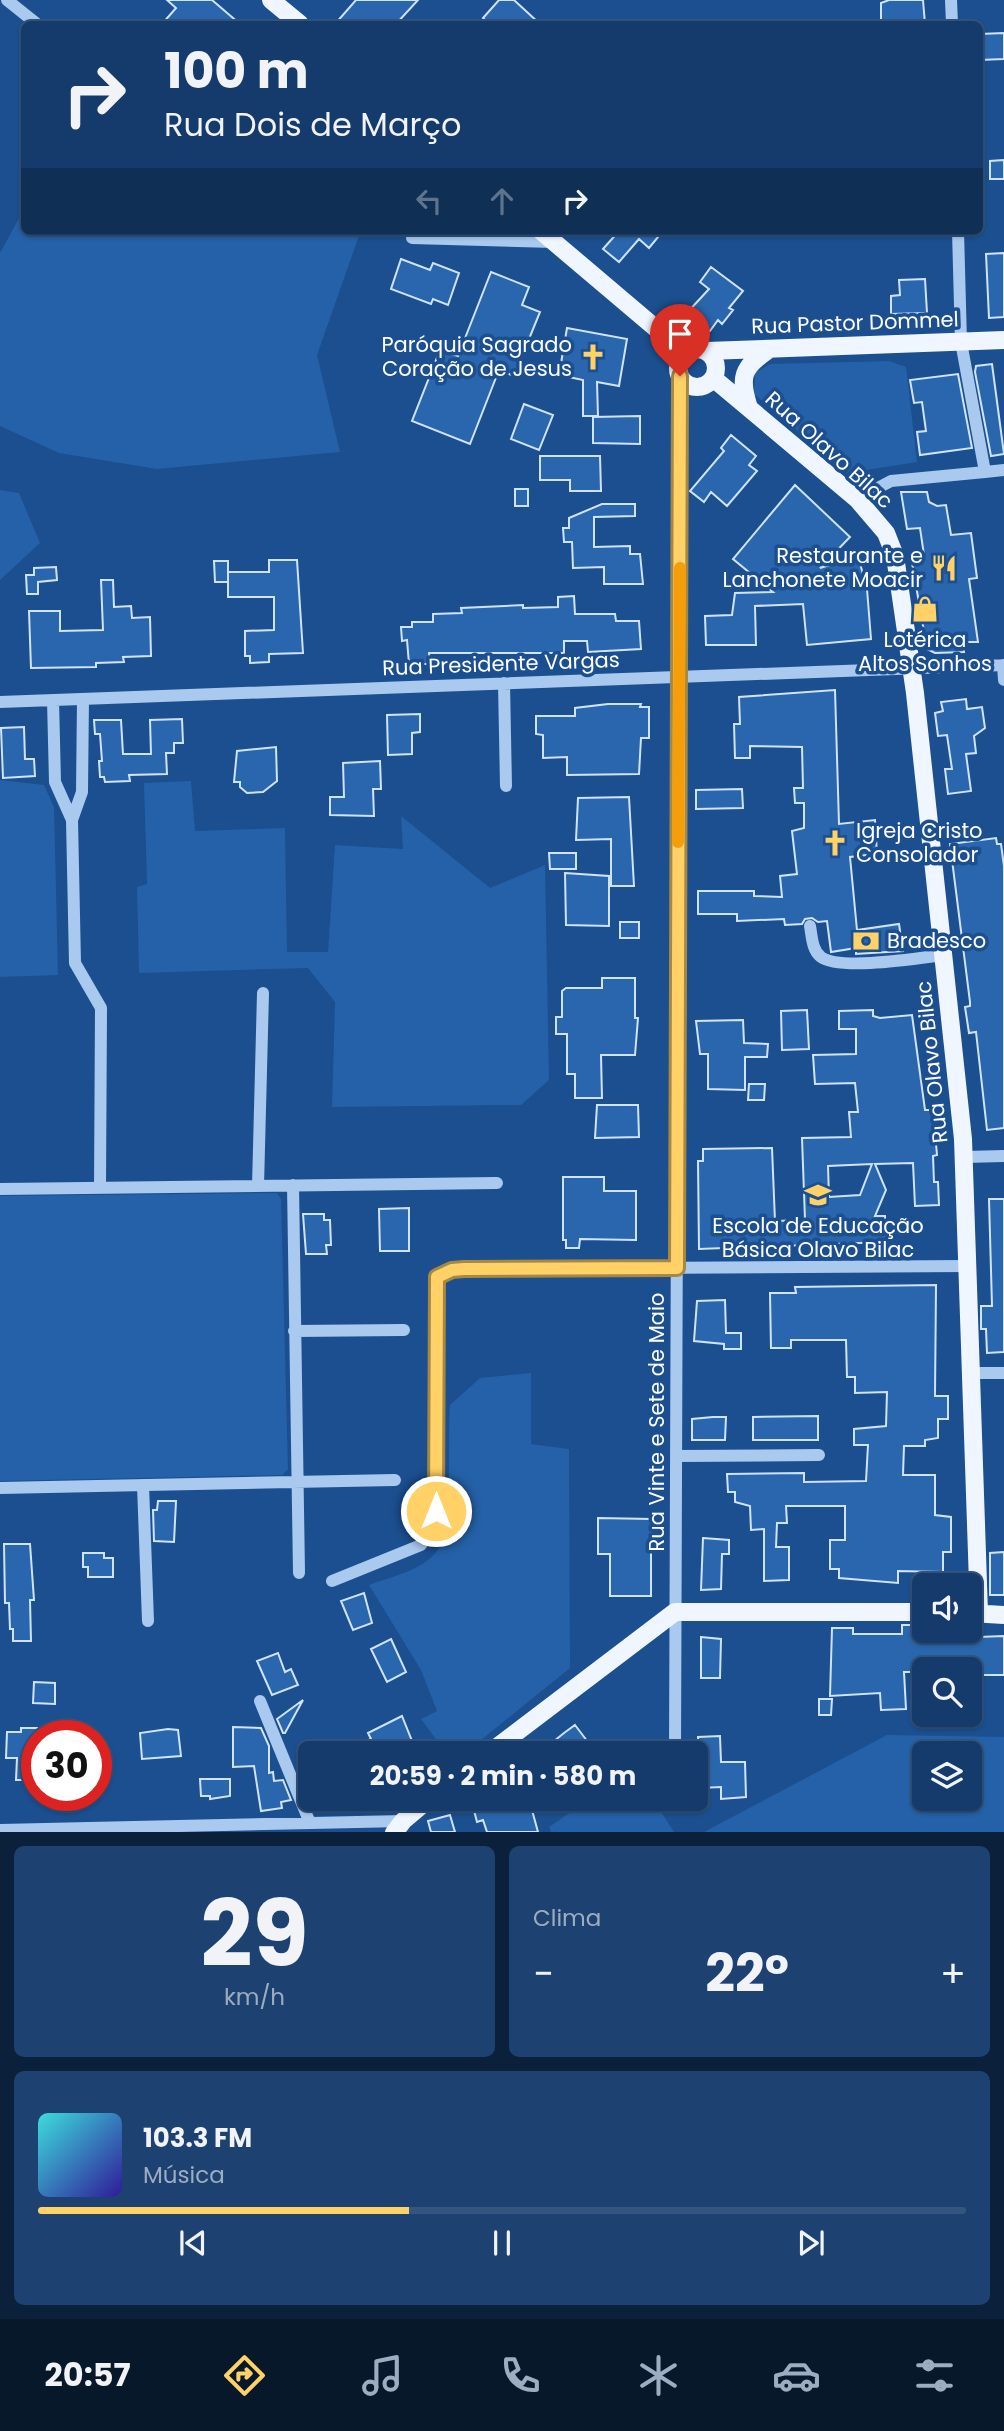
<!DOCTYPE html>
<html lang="pt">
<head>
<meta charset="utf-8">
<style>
  :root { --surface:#143b6b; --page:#1d4271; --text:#f1f3f6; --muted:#9dadc1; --line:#33557e; --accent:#ffd166 }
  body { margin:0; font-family:Poppins,sans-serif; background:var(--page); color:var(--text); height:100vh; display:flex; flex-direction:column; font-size:26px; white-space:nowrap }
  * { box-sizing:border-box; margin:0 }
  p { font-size:23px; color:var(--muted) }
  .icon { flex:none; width:38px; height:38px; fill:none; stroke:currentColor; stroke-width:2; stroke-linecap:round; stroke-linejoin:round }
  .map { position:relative; height:1832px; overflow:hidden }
  .drawer { display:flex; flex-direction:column; gap:14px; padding:14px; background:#0b203b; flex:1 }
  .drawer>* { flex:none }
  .top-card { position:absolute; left:21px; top:21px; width:962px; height:214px; border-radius:10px; box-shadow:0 2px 5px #0004,0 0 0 2px var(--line); background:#143b6b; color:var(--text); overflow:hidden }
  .buttons { position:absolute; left:912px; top:1573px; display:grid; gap:14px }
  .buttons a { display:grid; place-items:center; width:70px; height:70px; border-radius:10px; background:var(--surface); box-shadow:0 2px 5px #0004,0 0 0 2px var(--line); font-size:35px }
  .speed { position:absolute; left:21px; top:1720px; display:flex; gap:14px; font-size:35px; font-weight:700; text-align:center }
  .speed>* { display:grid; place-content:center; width:91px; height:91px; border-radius:50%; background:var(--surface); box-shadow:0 2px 5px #0004,0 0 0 2px var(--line); line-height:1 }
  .speed .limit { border:10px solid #d22; background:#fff; color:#111 }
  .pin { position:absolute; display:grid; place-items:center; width:60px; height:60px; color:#fff; margin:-72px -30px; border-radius:50% 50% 50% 0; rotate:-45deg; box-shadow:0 0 7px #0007 }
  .pin .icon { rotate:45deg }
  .me { position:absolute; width:77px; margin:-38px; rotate:0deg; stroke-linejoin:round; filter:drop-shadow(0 0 5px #0008) }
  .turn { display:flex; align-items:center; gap:24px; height:147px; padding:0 28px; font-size:32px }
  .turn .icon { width:91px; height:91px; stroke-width:2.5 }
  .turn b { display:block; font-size:49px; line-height:60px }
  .lanes { display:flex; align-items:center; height:66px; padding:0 28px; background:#0003; justify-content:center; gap:35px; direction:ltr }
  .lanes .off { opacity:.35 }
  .big { font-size:52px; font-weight:700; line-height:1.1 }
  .drawer .tile { flex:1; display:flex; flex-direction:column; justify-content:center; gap:10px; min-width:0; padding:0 24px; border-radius:10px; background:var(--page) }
  .drawer .dial { align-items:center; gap:0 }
  .dial b { font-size:91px; line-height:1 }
  .song { display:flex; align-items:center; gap:21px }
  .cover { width:84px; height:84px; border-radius:10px; background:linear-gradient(135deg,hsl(180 70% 55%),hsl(250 70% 35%)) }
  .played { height:7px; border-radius:4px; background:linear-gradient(90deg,var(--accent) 40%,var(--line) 40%) }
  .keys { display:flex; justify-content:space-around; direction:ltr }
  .heat { display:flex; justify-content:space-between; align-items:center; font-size:38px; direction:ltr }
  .drawer .tiles { flex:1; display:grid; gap:14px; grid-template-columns:1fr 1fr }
  .tile:last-child { grid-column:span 2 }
  .trip { position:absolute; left:298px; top:1741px; width:410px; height:70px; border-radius:10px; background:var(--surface); box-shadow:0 2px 5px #0004,0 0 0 2px var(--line); font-weight:700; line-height:70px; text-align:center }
  .tab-bar { display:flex; height:112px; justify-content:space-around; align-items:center; background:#08182b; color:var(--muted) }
  .tab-bar .icon { width:49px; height:49px }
  .tab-bar .on { color:var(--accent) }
  .tab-bar b { font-size:32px; color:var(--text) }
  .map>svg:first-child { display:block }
  .green { fill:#2461a8; fill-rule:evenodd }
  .building { fill:#2a66ad; stroke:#cfe3fa; stroke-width:2; fill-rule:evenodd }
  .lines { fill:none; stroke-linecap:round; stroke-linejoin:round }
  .minor { stroke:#a9c9ee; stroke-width:12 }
  .major { stroke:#f0f6ff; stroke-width:18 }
  .route-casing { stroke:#a68842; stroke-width:18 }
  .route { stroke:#ffd166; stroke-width:12 }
  .slow { stroke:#f59e0b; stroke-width:12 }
  .labels { text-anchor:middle; stroke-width:7; stroke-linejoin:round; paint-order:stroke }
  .street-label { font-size:21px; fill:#fff; stroke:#1b4f8f }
  .poi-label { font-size:21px; fill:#fff; stroke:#1b4f8f; text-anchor:end }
</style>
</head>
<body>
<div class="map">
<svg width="1004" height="1833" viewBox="0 0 1004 1833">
  <rect width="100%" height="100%" fill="#1b4f8f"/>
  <path class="green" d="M24 209V231L360 233 317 355 340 452 157 469 59 453 0 426V253Z
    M889 361 906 367 917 462 847 473 754 394 755 373 770 364Z
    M0 490 19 493 40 543 0 580Z
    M0 780 44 785 54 807 58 975 0 977Z
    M191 781 195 831 285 828 287 952H328L335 845 403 849 401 816 490 888 545 865 549 1080 521 1105 332 1107 335 1002 308 968 139 973 137 887 147 884 144 783Z
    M277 1193 281 1199 288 1469 282 1475 0 1481V1196Z
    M531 1373V1444L569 1449 570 1668 465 1753H446L421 1719 437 1711 421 1670 369 1585C390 1577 423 1570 437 1551 454 1526 447 1439 450 1405L480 1378Z
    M887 1735 1004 1737V1832H704ZM924 1754H970V1799H924Z
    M590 1799H653L674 1832H551L549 1827Z"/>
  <path class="building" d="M167 0H212L240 24H162L176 8Z
    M356 0H418L396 24H335Z
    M499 0H514L540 24H489L483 18Z
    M889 0H923L925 24H881V3Z
    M1004 33V59L980 60V34Z
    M1004 160V179H990V161Z
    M619 231H663L649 248 639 239 619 262 603 249Z
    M1004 253V317L989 318 986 254Z
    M401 259 430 270 433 263 459 273 448 305 433 299 431 304 391 289Z
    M711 267 743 291 729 308 733 310 722 324 718 320 710 331 703 330 685 315 709 289 700 282Z
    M491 272 529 287 522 305 540 312 514 376 499 370 470 444 412 421 440 350 458 356Z
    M925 279 927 313 891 314V296L900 295 899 280Z
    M567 328 627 339 619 386 597 382 598 416H583V380L559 375Z
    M992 364 1004 454 991 456 975 372 976 366Z
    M958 374 972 448 920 455 917 432 926 431 922 402 914 403 910 380Z
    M524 404 553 415 539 450 511 439Z
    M640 416V444L593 443V417Z
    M731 435 756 456 749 465 757 471 727 506 711 492 704 502 690 491 724 451 721 448Z
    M540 456H600L601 491H570V480H540Z
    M795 485 850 537 820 568 858 556 867 589 871 639 807 645 803 604 755 606 756 645H706L705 616 732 615 735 593 773 592 733 559Z
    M515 489H528V506H515Z
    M901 492H927L929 502 937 506 946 505 951 535 971 533 977 578 969 579 978 642H963L964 652 935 653 927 649 911 557 924 555 920 528 907 529Z
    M602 504H635V516L594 517V547L630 546V554H640L643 584H604V567L573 568 572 542H564L563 528H569V518Z
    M269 560H297L303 653 269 654V662L250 663V656H245V631L274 630V597H228V572H269Z
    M214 561H228V582H215Z
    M56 567 57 580 38 582V594H27L26 575H34V568Z
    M101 580H113L114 607 131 606 132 618 150 617 151 656 123 657 124 662 96 663V667L31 668 29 611H60V631L103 630Z
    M574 596 575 614H615L616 621H639L641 649 588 652 587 641H564V653H429L430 664H409L407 640 402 641 401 627H412V622H433V614L462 613 461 608 523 605V608L558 607V597Z
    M835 690 839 824 875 820 877 854 850 857 857 930 899 924 903 951 856 954V948L831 952 827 921 818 922 812 918 805 919 802 924 785 925 784 919 737 921V914H698V891H754V896L782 897 780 876 797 874 792 831 804 828V803H795L794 788H803L802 747 750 746V758H735L734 724H740L739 697Z
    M966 699 967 709 982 707 985 728 974 736 976 753 966 754 971 791 948 794 945 769H952L947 735 938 736 935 713 943 711 941 702Z
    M608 704H641L640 707H649V738H641L639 774 567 775V757L543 758V735L536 734V716H575V708Z
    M420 714V732L412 733V754L388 755 387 715Z
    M182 719 183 743H174V753H166L167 774 129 775 130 781 105 782 104 777H100L99 761H102L100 734H95L94 720H121L123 754H151L150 720Z
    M24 727 25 759H34L35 776 3 778 1 728Z
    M276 747 277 781 263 792 247 793 240 787V782H234L237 751Z
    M380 761 381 789H373L374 816 330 815V797H344L343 763Z
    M742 789 743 808 696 809V790Z
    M629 797 634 886H611V839L576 840 578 798Z
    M996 838 997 844H1001L1004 866V1128L987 1130 976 1032 969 1033 965 1007 970 1006V1002L950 844Z
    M549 853H576V869H550Z
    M565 873 609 876V926L566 925Z
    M620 922H639V938H620Z
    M602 978H635V1018H638L635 1055H601L602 1098H575V1074H567V1034H556V1017H562V991L566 988H602Z
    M807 1010 809 1049 782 1050 781 1011Z
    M873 1010V1016L880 1018 912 1015 925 1110H933L937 1155 933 1156 934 1182H938L939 1205 915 1206 913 1163 875 1164 886 1190 875 1216H885L886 1242 699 1249 698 1161H703V1149L772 1148 775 1221 805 1220 802 1138 851 1137 849 1112H858L855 1083 815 1084 813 1055 856 1054V1029H839V1011ZM872 1164 860 1195 829 1197 828 1166Z
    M743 1020 744 1043 768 1044 767 1057H745V1090L708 1089V1054H700L696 1021Z
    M749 1084H765L764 1100H748Z
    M597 1105H638L639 1137 595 1138Z
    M563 1177H604V1191H636V1240L580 1239 579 1248H566V1240H563Z
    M989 1199H1004V1352L987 1353 986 1329H981V1306H992Z
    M409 1208V1251H380L379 1209Z
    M303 1214H324V1220H330L331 1245H326L327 1254H306Z
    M936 1285 935 1396H948V1419H938V1438L925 1440V1446H904L903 1475H935V1515L951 1517V1552H943V1572L898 1571V1583L839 1578V1569H830V1540H845V1506H786L787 1523H777L776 1547H789V1580L764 1581V1529L751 1530 750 1506 735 1502V1492H728L727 1474 804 1473V1482L866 1481 868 1445H854V1429L886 1426 887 1392 855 1393V1377H847L846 1340H791V1348H771L770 1293H796L795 1287Z
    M725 1300 726 1333H741V1349H724V1344L694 1341 697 1301Z
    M818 1416V1440H753V1417Z
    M713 1417H726L725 1440H692V1419Z
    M158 1501H176L174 1542 154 1541 153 1510H157Z
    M598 1518 651 1519V1596H610V1554H598Z
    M703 1538 729 1540V1554H722L721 1589 701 1590Z
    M4 1544H30L34 1600H30L31 1641H13V1629H10L9 1603H5Z
    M1004 1552V1595H990V1553Z
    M83 1553H104V1558H113V1577H88V1567H83Z
    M364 1593 372 1623 353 1630 341 1601Z
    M902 1625H924V1631H975L978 1637 1004 1636V1675H970V1669H950L941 1667V1664H913V1672H904L906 1709 881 1710 880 1693 830 1696 832 1628H853V1634H902Z
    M701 1637 721 1639 720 1678H701Z
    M391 1639 406 1672 387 1682 371 1649Z
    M278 1653 285 1672 291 1669 298 1685 272 1695 257 1661Z
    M34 1682 55 1683V1704L33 1703Z
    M819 1699H832L831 1715H819Z
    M303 1700 285 1733H283L277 1719Z
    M402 1716 412 1741 379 1754H336L371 1739 368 1733Z
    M575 1725 597 1754H538L564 1733Z
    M233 1727 261 1728 269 1746V1773L273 1772 274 1781 283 1780 291 1800 281 1802 282 1808 261 1811 254 1766 233 1767Z
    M21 1728H37V1780H16L17 1758H6L7 1732H21Z
    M168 1729 178 1730 181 1756 142 1759 140 1733Z
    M720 1736 721 1762H745L746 1797 721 1799V1787L700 1788 698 1737Z
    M200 1779H230V1796L210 1799V1796H201Z
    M471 1799H495L496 1803 529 1799 538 1832H487L483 1820 477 1822Z
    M450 1815 455 1832H431L428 1821Z"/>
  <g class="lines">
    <path class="minor" d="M7 0 37 24
      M951 0 952 24
      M412 238 554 242
      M985 472 1004 470
      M857 499 891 481 985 472 961 342 958 231
      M1003 665 1004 680
      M504 683 506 786
      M83 699 82 792 72 820 75 963 101 1008 100 1188
      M53 700 55 782 72 820
      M0 702 1004 665
      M810 926C812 937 812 950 821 957 840 971 919 958 944 955
      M965 1157 1004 1156
      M293 1185 299 1573
      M258 1186 263 993
      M0 1189 497 1183
      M294 1331 404 1330
      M971 1373H1004
      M676 1456 819 1455
      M143 1485 148 1621
      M0 1488 395 1480
      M332 1581 421 1545 435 1524 436 1285 441 1274 464 1269 968 1266
      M260 1701 310 1823
      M675 1754 680 376
      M0 1830 403 1821"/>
    <path class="major" d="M271 0 300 24
      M541 231 685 353
      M678 368a19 19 0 1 1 38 0a19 19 0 1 1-38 0Z
      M707 351 1004 340
      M713 378 857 499 886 533 895 556 915 693 963 1139 979 1613
      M749 408C739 377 742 368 768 350
      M970 1613 1004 1615
      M488 1754 675 1612H924
      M394 1833 403 1821 429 1799"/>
  </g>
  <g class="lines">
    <g class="route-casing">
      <path id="route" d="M436 1511 437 1277 452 1270 464 1269 677 1268 680 376"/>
    </g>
    <use href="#route" class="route"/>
    <path class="slow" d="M678 842 680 568"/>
  </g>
  <defs>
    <g id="church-bare" transform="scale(2.1)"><path d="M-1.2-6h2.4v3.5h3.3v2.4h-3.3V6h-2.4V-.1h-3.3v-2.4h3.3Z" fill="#ffd166" stroke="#1b4f8f" stroke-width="2.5" paint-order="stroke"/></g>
    <g id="restaurant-bare" transform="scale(2.1)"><path d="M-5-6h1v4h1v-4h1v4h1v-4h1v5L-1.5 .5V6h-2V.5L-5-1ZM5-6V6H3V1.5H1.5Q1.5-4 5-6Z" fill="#ffd166" stroke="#1b4f8f" stroke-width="2.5" paint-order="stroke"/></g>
    <g id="shop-bare" transform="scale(2.1)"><path d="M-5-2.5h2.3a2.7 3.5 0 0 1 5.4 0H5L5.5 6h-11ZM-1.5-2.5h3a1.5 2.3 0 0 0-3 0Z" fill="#ffd166" stroke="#1b4f8f" stroke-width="2.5" paint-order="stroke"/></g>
    <g id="bank-bare" transform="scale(2.1)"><path d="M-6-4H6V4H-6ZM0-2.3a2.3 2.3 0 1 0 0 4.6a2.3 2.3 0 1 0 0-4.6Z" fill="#ffd166" stroke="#1b4f8f" stroke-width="2.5" paint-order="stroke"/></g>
    <g id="school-bare" transform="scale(2.1)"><path d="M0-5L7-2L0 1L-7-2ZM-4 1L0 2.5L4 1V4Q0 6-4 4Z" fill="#ffd166" stroke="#1b4f8f" stroke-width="2.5" paint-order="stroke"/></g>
  </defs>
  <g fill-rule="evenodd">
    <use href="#church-bare" x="593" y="357"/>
    <use href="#restaurant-bare" x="944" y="568"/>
    <use href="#shop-bare" x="925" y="609"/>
    <use href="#church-bare" x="835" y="843"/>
    <use href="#bank-bare" x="866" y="941"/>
    <use href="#school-bare" x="818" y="1195"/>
  </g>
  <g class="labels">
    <g class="street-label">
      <text transform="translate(855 323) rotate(-2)" y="7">Rua Pastor Dommel</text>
      <text transform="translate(829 450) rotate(42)" y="7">Rua Olavo Bilac</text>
      <text transform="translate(501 664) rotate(-2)" y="7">Rua Presidente Vargas</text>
      <text transform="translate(932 1062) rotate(-96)" y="7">Rua Olavo Bilac</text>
      <text transform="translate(657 1422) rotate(-90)" y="7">Rua Vinte e Sete de Maio</text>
    </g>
    <g class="poi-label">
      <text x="572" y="352">Paróquia Sagrado<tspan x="572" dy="24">Coração de Jesus</tspan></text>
      <text x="923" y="563">Restaurante e<tspan x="923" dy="24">Lanchonete Moacir</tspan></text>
      <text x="925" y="647" text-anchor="middle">Lotérica<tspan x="925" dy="24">Altos Sonhos</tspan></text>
      <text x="856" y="838" text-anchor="start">Igreja Cristo<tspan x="856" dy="24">Consolador</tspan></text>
      <text x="887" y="948" text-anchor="start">Bradesco</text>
      <text x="818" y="1233" text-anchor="middle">Escola de Educação<tspan x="818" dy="24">Básica Olavo Bilac</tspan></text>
    </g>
  </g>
</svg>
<div class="buttons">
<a><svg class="icon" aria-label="sound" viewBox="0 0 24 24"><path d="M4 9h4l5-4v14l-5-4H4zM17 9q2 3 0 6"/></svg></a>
<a><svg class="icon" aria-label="search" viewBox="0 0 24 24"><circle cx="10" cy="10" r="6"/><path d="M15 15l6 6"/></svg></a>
<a><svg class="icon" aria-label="layers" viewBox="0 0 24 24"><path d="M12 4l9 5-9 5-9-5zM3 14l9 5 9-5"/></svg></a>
</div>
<div class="speed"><div class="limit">30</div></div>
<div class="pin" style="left:680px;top:376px;background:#d93025"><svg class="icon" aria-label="arrive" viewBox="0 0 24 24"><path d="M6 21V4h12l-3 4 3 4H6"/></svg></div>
<svg class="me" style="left:436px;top:1511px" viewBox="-20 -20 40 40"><circle r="17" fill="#ffd166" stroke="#fff" stroke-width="3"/><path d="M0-11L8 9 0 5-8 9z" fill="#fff"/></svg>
<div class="trip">20:59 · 2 min · 580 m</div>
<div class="top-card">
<div class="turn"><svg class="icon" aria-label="right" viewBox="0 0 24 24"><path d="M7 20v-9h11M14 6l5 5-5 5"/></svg><div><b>100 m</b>Rua Dois de Março</div></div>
<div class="lanes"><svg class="icon off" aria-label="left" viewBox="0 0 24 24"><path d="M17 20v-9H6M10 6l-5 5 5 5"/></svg><svg class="icon off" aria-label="ahead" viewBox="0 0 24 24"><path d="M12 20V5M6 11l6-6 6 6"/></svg><svg class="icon" aria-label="right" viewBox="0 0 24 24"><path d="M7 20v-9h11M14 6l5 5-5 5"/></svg></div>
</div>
</div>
<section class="drawer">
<div class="tiles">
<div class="tile dial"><b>29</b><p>km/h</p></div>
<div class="tile"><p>Clima</p>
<div class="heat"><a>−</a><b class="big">22°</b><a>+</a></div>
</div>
<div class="tile">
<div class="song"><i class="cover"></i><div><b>103.3 FM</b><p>Música</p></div></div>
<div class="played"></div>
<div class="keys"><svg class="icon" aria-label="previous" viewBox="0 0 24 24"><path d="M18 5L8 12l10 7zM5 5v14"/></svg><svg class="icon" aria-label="pause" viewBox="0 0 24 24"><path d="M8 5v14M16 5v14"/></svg><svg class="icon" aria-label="next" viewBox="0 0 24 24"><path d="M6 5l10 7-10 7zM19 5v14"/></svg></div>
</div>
</div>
</section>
<nav class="tab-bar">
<b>20:57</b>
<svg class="icon on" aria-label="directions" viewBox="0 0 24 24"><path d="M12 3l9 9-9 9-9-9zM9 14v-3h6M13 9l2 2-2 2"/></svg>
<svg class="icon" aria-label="music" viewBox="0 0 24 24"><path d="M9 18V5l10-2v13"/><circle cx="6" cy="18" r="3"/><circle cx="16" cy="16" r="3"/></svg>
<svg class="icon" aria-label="phone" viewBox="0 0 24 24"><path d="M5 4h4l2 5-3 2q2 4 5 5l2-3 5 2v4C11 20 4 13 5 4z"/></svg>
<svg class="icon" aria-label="climate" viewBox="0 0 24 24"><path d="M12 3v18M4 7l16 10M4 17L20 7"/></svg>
<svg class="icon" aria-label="car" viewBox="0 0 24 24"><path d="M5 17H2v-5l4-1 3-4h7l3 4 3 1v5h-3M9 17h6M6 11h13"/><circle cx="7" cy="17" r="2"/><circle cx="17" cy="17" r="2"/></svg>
<svg class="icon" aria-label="filters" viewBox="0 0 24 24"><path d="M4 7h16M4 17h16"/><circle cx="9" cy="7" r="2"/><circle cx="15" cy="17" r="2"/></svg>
</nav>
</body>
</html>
